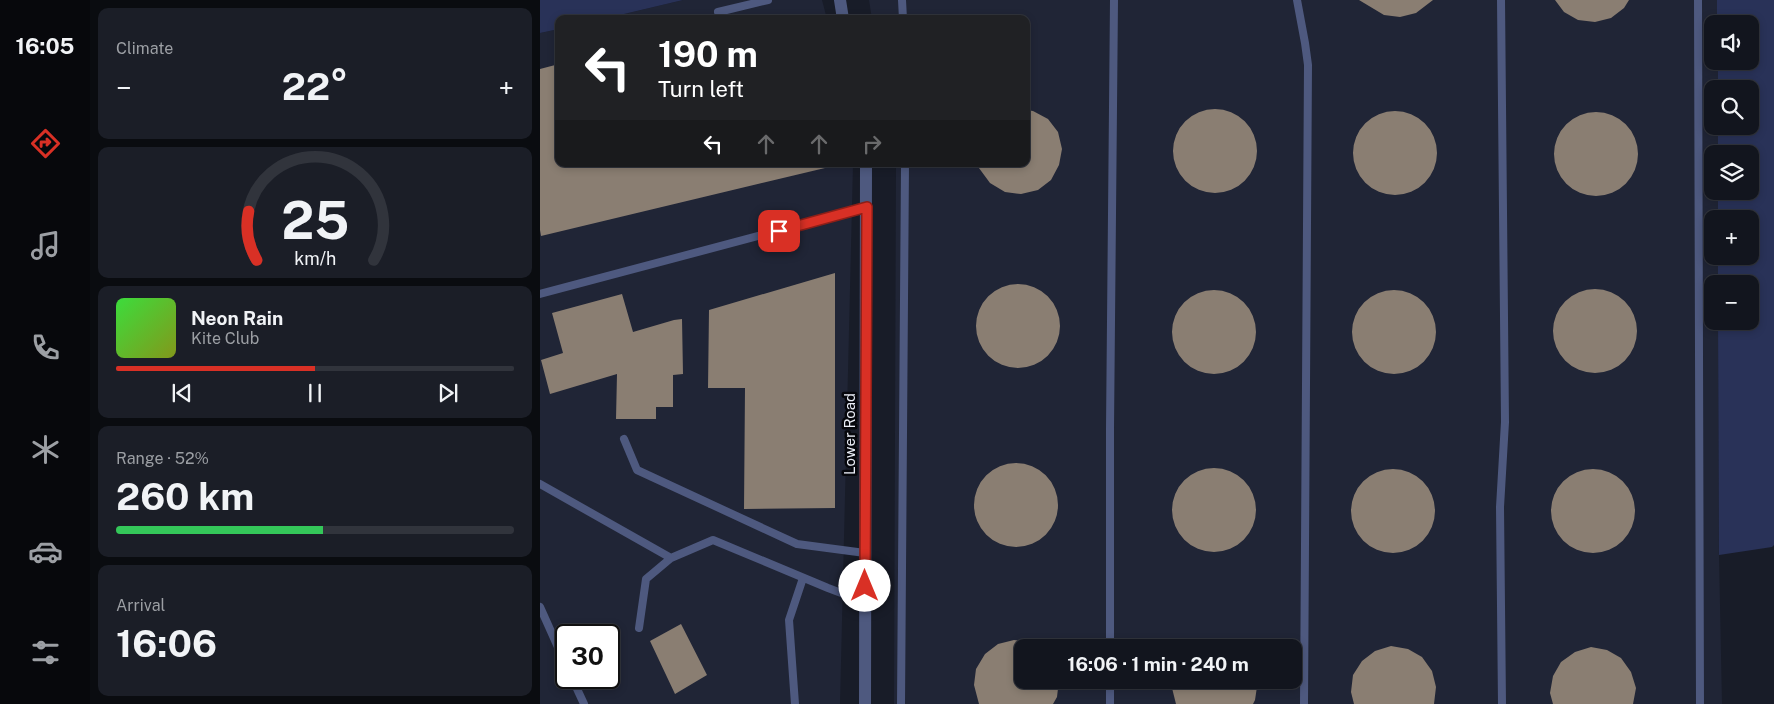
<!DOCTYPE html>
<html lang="en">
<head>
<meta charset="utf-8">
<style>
  :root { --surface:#12151e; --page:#1b1e27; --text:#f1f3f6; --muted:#9c9fa4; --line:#31343c; --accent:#d93025 }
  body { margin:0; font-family:"Public Sans",sans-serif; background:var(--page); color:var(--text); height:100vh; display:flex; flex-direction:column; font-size:19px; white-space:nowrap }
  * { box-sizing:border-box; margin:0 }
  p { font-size:16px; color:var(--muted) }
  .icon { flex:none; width:28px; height:28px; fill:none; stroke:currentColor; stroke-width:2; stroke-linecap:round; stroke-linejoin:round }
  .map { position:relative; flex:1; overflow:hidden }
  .details { display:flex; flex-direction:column; gap:8px; padding:8px; background:#0a0c10; width:450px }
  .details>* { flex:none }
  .banner { position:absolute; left:15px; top:15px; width:475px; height:152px; border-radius:10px; box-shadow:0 2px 8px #0003,0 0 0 1px var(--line); background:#202124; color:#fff; overflow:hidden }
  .fabs { position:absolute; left:1164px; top:15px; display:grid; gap:10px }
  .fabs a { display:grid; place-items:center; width:55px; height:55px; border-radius:10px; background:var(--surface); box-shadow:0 2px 8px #0003,0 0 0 1px var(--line); font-size:25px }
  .speed { position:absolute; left:15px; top:624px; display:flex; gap:10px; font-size:25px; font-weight:700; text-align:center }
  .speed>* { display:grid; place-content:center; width:65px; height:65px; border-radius:50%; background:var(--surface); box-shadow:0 2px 8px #0003,0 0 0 1px var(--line); line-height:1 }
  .speed .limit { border:2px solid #111; border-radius:8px; background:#fff; color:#111 }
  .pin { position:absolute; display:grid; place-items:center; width:42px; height:42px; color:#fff; margin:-21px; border-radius:10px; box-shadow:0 2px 8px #0006 }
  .me { position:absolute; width:55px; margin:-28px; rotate:0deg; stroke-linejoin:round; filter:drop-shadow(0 0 4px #0008) }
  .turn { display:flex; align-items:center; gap:18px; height:105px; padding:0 20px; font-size:22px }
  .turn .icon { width:65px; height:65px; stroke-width:2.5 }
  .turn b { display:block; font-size:35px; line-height:42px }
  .lanes { display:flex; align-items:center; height:48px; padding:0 20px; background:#0003; justify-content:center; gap:25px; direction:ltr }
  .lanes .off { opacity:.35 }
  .big { font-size:38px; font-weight:700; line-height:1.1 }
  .details .card { flex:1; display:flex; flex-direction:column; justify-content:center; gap:8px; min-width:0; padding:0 18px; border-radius:10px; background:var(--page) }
  .details .dial { align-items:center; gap:0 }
  .dial svg { height:130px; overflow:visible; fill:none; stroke:var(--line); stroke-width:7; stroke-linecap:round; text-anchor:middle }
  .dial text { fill:var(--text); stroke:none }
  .song { display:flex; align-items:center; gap:15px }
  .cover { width:60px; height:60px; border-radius:8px; background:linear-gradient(135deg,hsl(120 70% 55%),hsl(70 70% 35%)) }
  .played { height:5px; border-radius:2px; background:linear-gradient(90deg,var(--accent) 50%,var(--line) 50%) }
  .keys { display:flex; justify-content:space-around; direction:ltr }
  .heat { display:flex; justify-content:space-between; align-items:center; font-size:28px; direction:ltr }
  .charge { height:8px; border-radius:4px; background:linear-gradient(90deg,#34c759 52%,var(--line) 0) }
  .trip { position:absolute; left:474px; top:639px; width:288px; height:50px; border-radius:10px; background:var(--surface); box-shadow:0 2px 8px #0003,0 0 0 1px var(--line); font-weight:700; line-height:50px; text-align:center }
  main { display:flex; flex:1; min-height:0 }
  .tabs { display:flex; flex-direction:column; width:90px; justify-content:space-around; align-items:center; background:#07080c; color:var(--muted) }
  .tabs .icon { width:35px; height:35px }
  .tabs .selected { color:var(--accent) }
  .tabs b { font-size:22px; color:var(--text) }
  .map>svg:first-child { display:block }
  .built { fill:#202536; fill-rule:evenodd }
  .green { fill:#293258 }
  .building { fill:#8a7e72 }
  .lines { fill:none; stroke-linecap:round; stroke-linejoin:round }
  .lane { stroke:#4e597f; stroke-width:8 }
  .street { stroke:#4e597f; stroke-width:12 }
  .route-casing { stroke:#8d1f18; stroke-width:12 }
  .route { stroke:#d93025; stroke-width:9 }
  .labels { text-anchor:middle; stroke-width:5; stroke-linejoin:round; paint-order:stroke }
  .street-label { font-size:15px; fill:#eceff8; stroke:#06070c }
</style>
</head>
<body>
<main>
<nav class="tabs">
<b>16:05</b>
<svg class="icon selected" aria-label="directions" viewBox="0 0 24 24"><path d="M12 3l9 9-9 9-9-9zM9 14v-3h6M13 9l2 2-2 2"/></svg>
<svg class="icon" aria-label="music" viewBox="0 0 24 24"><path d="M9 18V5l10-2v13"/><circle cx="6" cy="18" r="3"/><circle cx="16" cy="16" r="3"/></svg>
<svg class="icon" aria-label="phone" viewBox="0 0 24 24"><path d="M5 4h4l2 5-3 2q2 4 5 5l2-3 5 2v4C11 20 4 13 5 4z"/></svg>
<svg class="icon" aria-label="climate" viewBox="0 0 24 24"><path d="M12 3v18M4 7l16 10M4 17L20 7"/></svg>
<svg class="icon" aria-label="car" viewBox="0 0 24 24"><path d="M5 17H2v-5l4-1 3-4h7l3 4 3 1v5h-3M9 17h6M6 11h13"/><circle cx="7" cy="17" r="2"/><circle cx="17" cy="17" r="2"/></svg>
<svg class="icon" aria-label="filters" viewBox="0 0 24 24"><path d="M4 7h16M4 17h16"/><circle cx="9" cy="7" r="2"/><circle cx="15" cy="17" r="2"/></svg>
</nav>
<section class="details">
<div class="card"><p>Climate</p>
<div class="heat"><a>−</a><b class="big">22°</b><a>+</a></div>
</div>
<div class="card dial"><svg viewBox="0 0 100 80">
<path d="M14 69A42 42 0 1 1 86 69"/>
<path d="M14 69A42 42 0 0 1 9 39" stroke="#d93025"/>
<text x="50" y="56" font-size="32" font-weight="700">25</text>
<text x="50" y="72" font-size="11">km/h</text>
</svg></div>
<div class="card">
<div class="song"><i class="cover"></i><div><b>Neon Rain</b><p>Kite Club</p></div></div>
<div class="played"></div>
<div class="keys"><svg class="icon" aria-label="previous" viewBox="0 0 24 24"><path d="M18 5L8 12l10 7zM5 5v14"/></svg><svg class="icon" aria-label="pause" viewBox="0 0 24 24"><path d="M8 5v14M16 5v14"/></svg><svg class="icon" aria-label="next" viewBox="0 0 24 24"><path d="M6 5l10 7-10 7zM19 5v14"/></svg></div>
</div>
<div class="card"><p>Range · 52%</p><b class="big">260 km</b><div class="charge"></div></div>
<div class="card"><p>Arrival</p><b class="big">16:06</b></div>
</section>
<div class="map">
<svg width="1234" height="704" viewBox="0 0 1234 704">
  <rect width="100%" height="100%" fill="#181c28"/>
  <path class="built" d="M143 0H282L287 19H63Z
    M329 0H1177V24H1172V61H1178V89H1172V126H1178V154H1172V191H1178V219H1172V256H1178V284H1172V321H1178L1179 555 1182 704H354L356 164H486V19H332ZM482 648H752V680H482Z
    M19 29V164H313L300 704H0V33ZM26 635H69V678H26Z"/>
  <path class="green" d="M0 0H143L63 19H19V29L0 33Z
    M1177 0H1234V545L1232 547 1179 555 1178 321H1210V284H1178V256H1210V219H1178V191H1210V154H1178V126H1210V89H1178V61H1210V24H1177Z"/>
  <path class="building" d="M819 0H893L876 13 860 17 844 15Z
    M1015 0H1089L1084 8 1071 18 1055 22 1038 20 1024 12Z
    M19 64V164H284L285 168 1 236 0 230V69Z
    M633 151a42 42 0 1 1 84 0a42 42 0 1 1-84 0Z
    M486 110 493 111 508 119 518 132 522 149 519 165 511 180 498 190 481 194 465 192 450 183 436 164H486Z
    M813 153a42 42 0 1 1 84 0a42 42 0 1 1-84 0Z
    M1014 154a42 42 0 1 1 84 0a42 42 0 1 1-84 0Z
    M295 273V508L204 509 205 388H168L169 310Z
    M436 326a42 42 0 1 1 84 0a42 42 0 1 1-84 0Z
    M1013 331a42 42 0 1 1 84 0a42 42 0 1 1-84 0Z
    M812 332a42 42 0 1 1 84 0a42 42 0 1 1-84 0Z
    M632 332a42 42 0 1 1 84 0a42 42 0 1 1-84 0Z
    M82 294 93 332 134 320 142 319 143 374 133 375V407H116V419H76L77 374 10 394 1 360 23 353 12 313Z
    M434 505a42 42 0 1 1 84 0a42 42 0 1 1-84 0Z
    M632 510a42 42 0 1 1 84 0a42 42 0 1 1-84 0Z
    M811 511a42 42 0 1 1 84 0a42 42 0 1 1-84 0Z
    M1011 511a42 42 0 1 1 84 0a42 42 0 1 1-84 0Z
    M141 624 167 675 135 694 110 641Z
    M474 640 482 641V680H519L517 697 513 704H439L434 685 436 669 445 654 458 644Z
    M851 646 868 649 882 657 892 671 896 687 894 704H814L811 692 813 675 822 661 835 651Z
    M1051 647 1067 650 1081 658 1091 672 1096 688 1093 704H1013L1010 693 1013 676 1021 662 1035 652Z
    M633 680H718L715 700 713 704H636L632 688Z"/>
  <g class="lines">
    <path class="lane" d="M362 0 363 19
      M757 0 765 43 768 65 764 704
      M961 0 965 422 960 507 962 704
      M1158 0 1160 704
      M178 12 228 0
      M0 294 327 207
      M84 439 97 470 257 544 325 553
      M0 484 131 558 173 540 288 588 325 602
      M0 607 26 665
      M99 628 106 579 131 558
      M570 648V428L574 0
      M32 678 44 704
      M255 704 249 620 263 578
      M361 704 365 164
      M570 704V680"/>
    <path class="street" d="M300 0 303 19
      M325 704 326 164"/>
  </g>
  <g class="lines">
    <g class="route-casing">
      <path id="route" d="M239 231 327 207 325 586"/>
    </g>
    <use href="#route" class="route"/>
  </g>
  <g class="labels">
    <g class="street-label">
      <text transform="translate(310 434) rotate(-90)" y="5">Lower Road</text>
    </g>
  </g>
</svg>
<div class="fabs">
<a><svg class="icon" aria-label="sound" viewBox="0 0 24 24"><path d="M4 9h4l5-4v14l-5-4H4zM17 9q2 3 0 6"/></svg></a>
<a><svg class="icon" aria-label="search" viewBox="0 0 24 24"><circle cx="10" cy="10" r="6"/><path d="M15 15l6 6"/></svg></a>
<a><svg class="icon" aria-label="layers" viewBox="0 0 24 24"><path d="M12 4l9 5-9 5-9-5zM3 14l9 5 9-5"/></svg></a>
<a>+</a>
<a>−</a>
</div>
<div class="speed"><div class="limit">30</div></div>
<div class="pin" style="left:239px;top:231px;background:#d93025"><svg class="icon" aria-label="arrive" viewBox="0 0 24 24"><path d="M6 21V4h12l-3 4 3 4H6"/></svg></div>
<svg class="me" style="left:325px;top:586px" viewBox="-20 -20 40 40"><circle r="19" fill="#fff"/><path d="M0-13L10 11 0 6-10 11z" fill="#d93025"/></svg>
<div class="trip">16:06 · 1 min · 240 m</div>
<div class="banner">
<div class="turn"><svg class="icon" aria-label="left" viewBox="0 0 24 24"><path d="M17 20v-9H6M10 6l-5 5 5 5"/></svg><div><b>190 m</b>Turn left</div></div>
<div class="lanes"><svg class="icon" aria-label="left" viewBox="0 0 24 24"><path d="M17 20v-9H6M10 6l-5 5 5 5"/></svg><svg class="icon off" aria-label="ahead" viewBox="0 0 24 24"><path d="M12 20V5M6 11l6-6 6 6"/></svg><svg class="icon off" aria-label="ahead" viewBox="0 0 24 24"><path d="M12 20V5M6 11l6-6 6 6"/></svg><svg class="icon off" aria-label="right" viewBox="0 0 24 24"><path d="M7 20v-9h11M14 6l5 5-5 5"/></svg></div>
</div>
</div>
</main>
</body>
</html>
